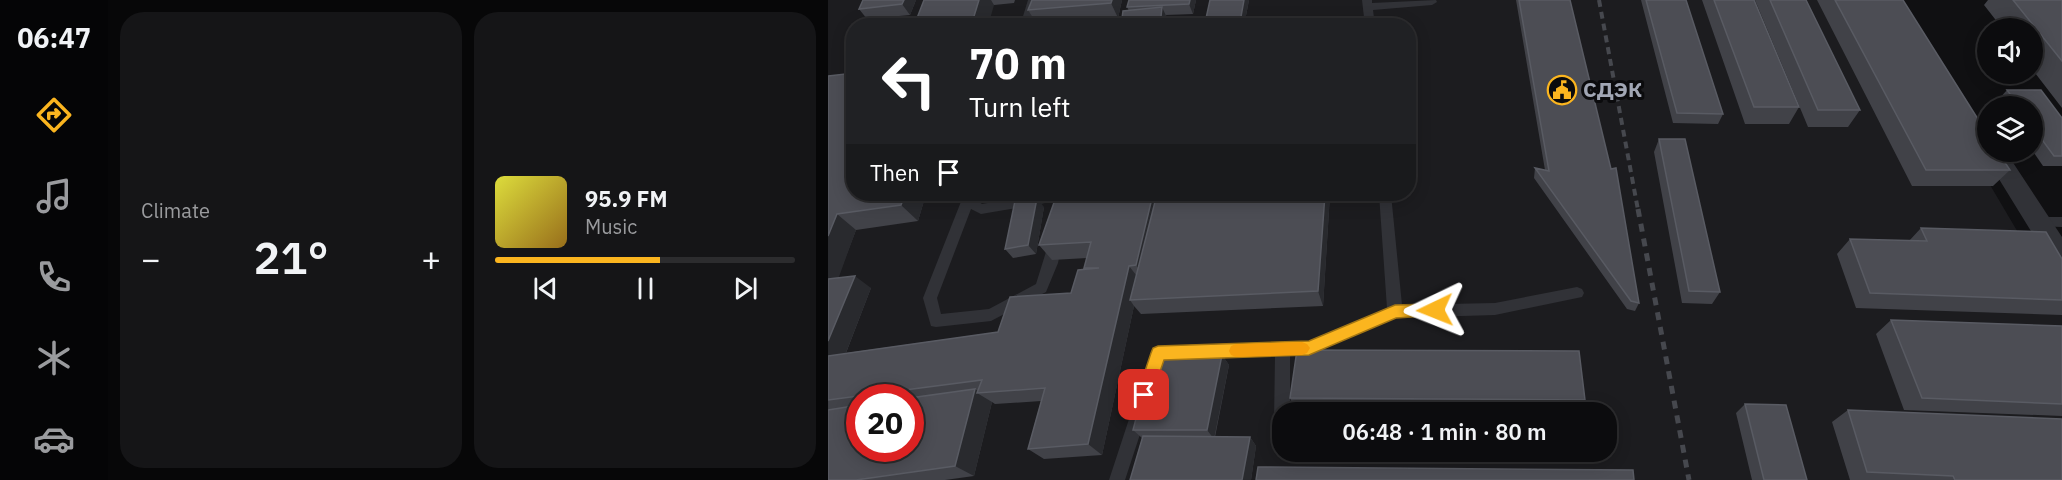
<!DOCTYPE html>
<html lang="en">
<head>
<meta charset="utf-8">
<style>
  :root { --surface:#0c0c0e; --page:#151517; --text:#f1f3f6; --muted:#9a9b9e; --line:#2c2c2e; --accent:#fbb51f }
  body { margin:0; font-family:"IBM Plex Sans",sans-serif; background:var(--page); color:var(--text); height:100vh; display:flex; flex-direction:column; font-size:22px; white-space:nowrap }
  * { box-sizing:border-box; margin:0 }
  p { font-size:20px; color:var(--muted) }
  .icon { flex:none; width:33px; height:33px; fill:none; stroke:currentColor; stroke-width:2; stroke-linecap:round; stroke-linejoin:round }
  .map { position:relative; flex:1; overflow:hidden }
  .panel { display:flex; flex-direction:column; gap:12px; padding:12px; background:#070708; width:720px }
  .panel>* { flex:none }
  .hud { position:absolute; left:18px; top:18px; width:570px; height:183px; border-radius:24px; box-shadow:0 3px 15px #0003,0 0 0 2px var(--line); background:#202124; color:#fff; overflow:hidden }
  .tools { position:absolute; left:1149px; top:18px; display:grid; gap:12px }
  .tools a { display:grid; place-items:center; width:66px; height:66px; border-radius:50%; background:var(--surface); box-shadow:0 3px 15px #0003,0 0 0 2px var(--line); font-size:30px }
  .speed { position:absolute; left:18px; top:384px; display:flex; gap:12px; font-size:30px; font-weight:700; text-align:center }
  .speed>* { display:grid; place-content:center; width:78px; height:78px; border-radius:50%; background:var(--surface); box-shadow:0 3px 15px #0003,0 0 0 2px var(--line); line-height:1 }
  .speed .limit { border:9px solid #d22; background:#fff; color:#111 }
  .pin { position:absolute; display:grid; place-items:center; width:51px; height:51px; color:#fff; margin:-26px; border-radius:12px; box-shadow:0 3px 9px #0006 }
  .me { position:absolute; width:66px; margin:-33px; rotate:268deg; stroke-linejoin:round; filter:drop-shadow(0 0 4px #0008) }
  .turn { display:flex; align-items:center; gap:21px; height:126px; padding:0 24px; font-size:27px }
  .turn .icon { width:78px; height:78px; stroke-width:2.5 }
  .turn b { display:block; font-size:42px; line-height:51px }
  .then { display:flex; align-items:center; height:57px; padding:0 24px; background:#0003; gap:12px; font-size:22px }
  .big { font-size:45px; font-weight:600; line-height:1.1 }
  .panel .widget { flex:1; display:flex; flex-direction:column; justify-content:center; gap:9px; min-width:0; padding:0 21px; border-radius:24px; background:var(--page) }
  .song { display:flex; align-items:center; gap:18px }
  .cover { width:72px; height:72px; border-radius:9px; background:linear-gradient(135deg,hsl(60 70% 55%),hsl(40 70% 35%)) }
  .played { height:6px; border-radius:3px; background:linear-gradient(90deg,var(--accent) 55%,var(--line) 55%) }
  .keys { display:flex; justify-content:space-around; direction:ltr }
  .heat { display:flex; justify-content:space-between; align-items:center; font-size:33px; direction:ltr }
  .panel .tiles { flex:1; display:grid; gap:12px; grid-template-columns:repeat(2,1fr) }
  .trip { position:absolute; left:444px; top:402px; width:345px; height:60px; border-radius:24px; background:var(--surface); box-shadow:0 3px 15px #0003,0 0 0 2px var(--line); font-weight:600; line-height:60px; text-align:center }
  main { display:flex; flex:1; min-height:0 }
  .menu { display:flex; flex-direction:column; width:108px; justify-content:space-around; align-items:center; background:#050506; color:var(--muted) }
  .menu .icon { width:42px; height:42px }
  .menu .on { color:var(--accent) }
  .menu b { font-size:27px; color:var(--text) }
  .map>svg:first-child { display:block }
  .built { fill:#1c1c1f; fill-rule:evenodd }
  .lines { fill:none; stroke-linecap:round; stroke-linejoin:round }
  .service { fill:#313237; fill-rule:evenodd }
  .minor { fill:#313237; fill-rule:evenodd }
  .rail-far1 { stroke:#46484e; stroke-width:4; stroke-dasharray:7 5; stroke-linecap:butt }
  .rail { stroke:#46484e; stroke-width:5; stroke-dasharray:8 7; stroke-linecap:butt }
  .wall { fill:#414248; fill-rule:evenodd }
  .shaded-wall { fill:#292a2e }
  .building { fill:#4c4d54; stroke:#595b63; stroke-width:1.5 }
  .route { fill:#fbb51f; stroke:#a37614; stroke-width:1.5 }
  .slow { fill:#f59e0b }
  .labels { text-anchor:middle; stroke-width:6; stroke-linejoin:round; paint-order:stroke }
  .poi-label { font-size:21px; font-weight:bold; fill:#a1a6b4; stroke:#0b0b0d; text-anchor:start }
</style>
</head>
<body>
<main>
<nav class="menu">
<b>06:47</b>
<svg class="icon on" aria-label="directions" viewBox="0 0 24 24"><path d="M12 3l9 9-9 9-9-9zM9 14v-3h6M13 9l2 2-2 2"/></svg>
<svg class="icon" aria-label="music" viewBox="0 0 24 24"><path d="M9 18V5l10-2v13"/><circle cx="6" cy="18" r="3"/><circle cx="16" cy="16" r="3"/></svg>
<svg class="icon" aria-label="phone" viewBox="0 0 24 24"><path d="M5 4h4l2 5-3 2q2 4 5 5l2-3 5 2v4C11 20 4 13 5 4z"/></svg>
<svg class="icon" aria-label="climate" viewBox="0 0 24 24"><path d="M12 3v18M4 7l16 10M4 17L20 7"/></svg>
<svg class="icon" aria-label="car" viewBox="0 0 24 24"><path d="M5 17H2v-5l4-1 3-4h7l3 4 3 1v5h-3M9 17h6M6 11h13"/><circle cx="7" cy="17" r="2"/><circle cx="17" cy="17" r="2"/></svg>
</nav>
<section class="panel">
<div class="tiles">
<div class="widget"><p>Climate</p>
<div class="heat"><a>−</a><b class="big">21°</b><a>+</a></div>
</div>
<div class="widget">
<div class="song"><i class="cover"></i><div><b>95.9 FM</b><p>Music</p></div></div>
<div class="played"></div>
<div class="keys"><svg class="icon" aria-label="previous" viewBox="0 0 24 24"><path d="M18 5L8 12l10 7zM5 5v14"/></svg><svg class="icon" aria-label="pause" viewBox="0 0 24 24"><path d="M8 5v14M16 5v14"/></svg><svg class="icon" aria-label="next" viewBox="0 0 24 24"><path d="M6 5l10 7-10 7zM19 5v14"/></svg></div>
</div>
</div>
</section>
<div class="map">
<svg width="1234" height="480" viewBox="0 0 1234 480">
  <rect width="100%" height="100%" fill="#101012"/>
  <path class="built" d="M0 0H1053L1234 307V480H0ZM26 26H580V194H26ZM32 398H82V448H32ZM454 412H778V452H454Z"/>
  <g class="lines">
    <path class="service" d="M200 0H210L202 26H192Z
      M534 0H544V3L608 0 609 2 604 5 545 10 547 26H537Z
      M136 194H148L147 199 154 204 210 194H224L217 203 212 204 153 214 143 209 109 298 113 314 161 309 208 284 222 239H232L234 243 230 263 218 292 163 321 108 327 103 326 95 298Z
      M551 194H563L574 305 667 303 749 287 754 289 756 293 754 297 667 315 568 318 481 355H462V412H454V430L448 428 446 422 447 356 336 360 330 375 325 377 320 375 317 370 325 348 330 346 480 341 559 308Z
      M1210 217H1234V227L1205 226 1203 222 1205 218Z
      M311 405 317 408 319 413 297 480H281L303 413 305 408Z"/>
    <path class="minor" d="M1160 145V152H1178L1234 237V270L1225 267 1158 158 1154 152Z"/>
    <path class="rail-far1" d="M771 0 810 210"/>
    <path class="rail" d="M810 209 861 480"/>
  </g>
  <path class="wall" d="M88 0 82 15 39 19 31 9Z
    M96 0H187L186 3 166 5Z
    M204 0H294L290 18 209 24 200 10Z
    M301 0H368L365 14 338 15 339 18 338 26H293L301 11 299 7Z
    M382 0H421L416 26H378L377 23Z
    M688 0H742L811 303 807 311 799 309 706 178 707 168 717 170Z
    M813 0H858L895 114 890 124 845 123Z
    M874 0H926L971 107 961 124H917Z
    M927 0H978L1032 110 1020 127H980Z
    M989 0H1075L1182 170 1165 186H1084Z
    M1160 0H1233L1234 1V108L1204 69V28H1174L1156 5Z
    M0 76 26 194H98L90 221 28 230 10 277 43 288 18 353 170 332 243 293 257 269 256 268 259 258 224 260 211 245 229 194H502L495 306 313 314 306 306 274 455 216 459 200 449 213 401 167 404 164 402 146 476 117 480H0ZM32 398H82L32 448Z
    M1179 90 1234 118V166H1215L1204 150V106H1174L1170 100Z
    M831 139 892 292 884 304 854 303 826 152Z
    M216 207 208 254 185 258 177 249Z
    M1093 228 1234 259V315L1028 308 1009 254 1022 239 1081 241Z
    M1063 320 1234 326V416L1076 410 1048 334Z
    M394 355 401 365 387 437H422L428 446 423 480H302L314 438 305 430Z
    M462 398 757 400 752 412 467 410Z
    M917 404 979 480H924L908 413Z
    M1020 410 1234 480H1022L1004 422Z"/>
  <path class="shaded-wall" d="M76 0H88L82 15 74 4Z
    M151 0H163L166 5 160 26H143Z
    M284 0H294L290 18 283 3Z
    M362 0H368L365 14 361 4Z
    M416 0H421L416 26H413L412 22Z
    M334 7 339 18 338 26H332Z
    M77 194H98L90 221 73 205Z
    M325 194H338L318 280 308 265Z
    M497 194H502L495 306 490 291Z
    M209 198 216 207 208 254 200 245Z
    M9 214 28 230 8 285 0 279V236Z
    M301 266 312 280 302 300 306 306 274 455 260 444Z
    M27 276 43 288 0 399V341Z
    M394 355 401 365 386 439 379 430Z
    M147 389 152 392 149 393 164 402 146 476 127 466Z
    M422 437 428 446 423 480H414Z"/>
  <path class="building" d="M35 0H76L74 4 31 9Z
    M96 0H151L143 26H86Z
    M204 0H284L283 3 200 10Z
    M301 0H362L361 4 299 7Z
    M382 0H416L412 22 377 23Z
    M691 0H742L783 169 788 168 811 303 803 301 707 168 721 171Z
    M818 0H858L895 114 849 113Z
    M886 0H926L971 107H926Z
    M942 0H978L1032 110H990Z
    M1007 0H1075L1160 135V152H1170L1182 170H1098Z
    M1185 0H1233L1234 1V61Z
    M334 7 332 26H293L295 11Z
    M26 73V194H77L73 205 9 214 0 236V76Z
    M1179 90H1213L1234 118V156H1226L1204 126V106H1191Z
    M831 139H857L892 292 861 291Z
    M229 194H325L308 265 301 266 260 444 200 449 217 388 149 393 154 380 0 400V356L170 332 182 297 243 293 250 270 271 268H256L263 242 211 245Z
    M329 194H497L490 291 302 300Z
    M209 198 200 245 177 249 187 201Z
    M1093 228 1218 232 1234 259V300L1042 293 1022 239 1099 241Z
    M27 276 0 341V279Z
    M1063 320 1234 326V404L1094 398Z
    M469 350 751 351 757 400 462 398Z
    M325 354 394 355 379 430H305Z
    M147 389 127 466 28 480H0V410L32 405V448H82V398Z
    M917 404 958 405 979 480H936Z
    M1020 410 1234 419V480H1127L1125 476 1039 472Z
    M315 436 422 437 414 480H302Z
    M430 467 805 470 806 480H428Z"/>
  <path class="route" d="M607 304 613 306 615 310 613 315 568 318 481 355 336 360 322 401 316 403 311 401 309 395 323 353 325 348 330 346 481 341 567 305Z"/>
  <path class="slow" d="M474 342 479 344 482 348 479 353 474 355 408 357 403 355 401 351 403 346 408 344Z"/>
  <defs>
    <g id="civic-ring" transform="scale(1.5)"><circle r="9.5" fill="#0b0b0d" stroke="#fbb51f" stroke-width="1.5"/><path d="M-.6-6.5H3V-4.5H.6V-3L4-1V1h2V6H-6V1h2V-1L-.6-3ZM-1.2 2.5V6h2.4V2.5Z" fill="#fbb51f"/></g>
  </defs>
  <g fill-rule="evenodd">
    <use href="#civic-ring" x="734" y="90"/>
  </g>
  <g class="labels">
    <g class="poi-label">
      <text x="755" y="97">СДЭК</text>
    </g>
  </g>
</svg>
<div class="tools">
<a><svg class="icon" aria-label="sound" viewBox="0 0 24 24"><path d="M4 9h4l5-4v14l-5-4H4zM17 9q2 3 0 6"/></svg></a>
<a><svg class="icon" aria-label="layers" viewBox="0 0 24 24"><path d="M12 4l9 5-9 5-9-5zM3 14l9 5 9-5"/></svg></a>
</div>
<div class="speed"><div class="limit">20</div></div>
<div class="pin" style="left:316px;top:395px;background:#d93025"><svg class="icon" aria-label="arrive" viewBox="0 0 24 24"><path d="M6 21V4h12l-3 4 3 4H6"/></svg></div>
<svg class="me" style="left:607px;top:310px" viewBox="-20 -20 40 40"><path d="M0-17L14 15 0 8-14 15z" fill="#fbb51f" stroke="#fff" stroke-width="4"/></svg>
<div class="trip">06:48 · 1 min · 80 m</div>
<div class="hud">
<div class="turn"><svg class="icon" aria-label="left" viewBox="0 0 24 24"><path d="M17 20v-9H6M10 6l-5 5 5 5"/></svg><div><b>70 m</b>Turn left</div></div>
<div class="then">Then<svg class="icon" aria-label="arrive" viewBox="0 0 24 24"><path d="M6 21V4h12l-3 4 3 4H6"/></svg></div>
</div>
</div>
</main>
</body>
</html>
